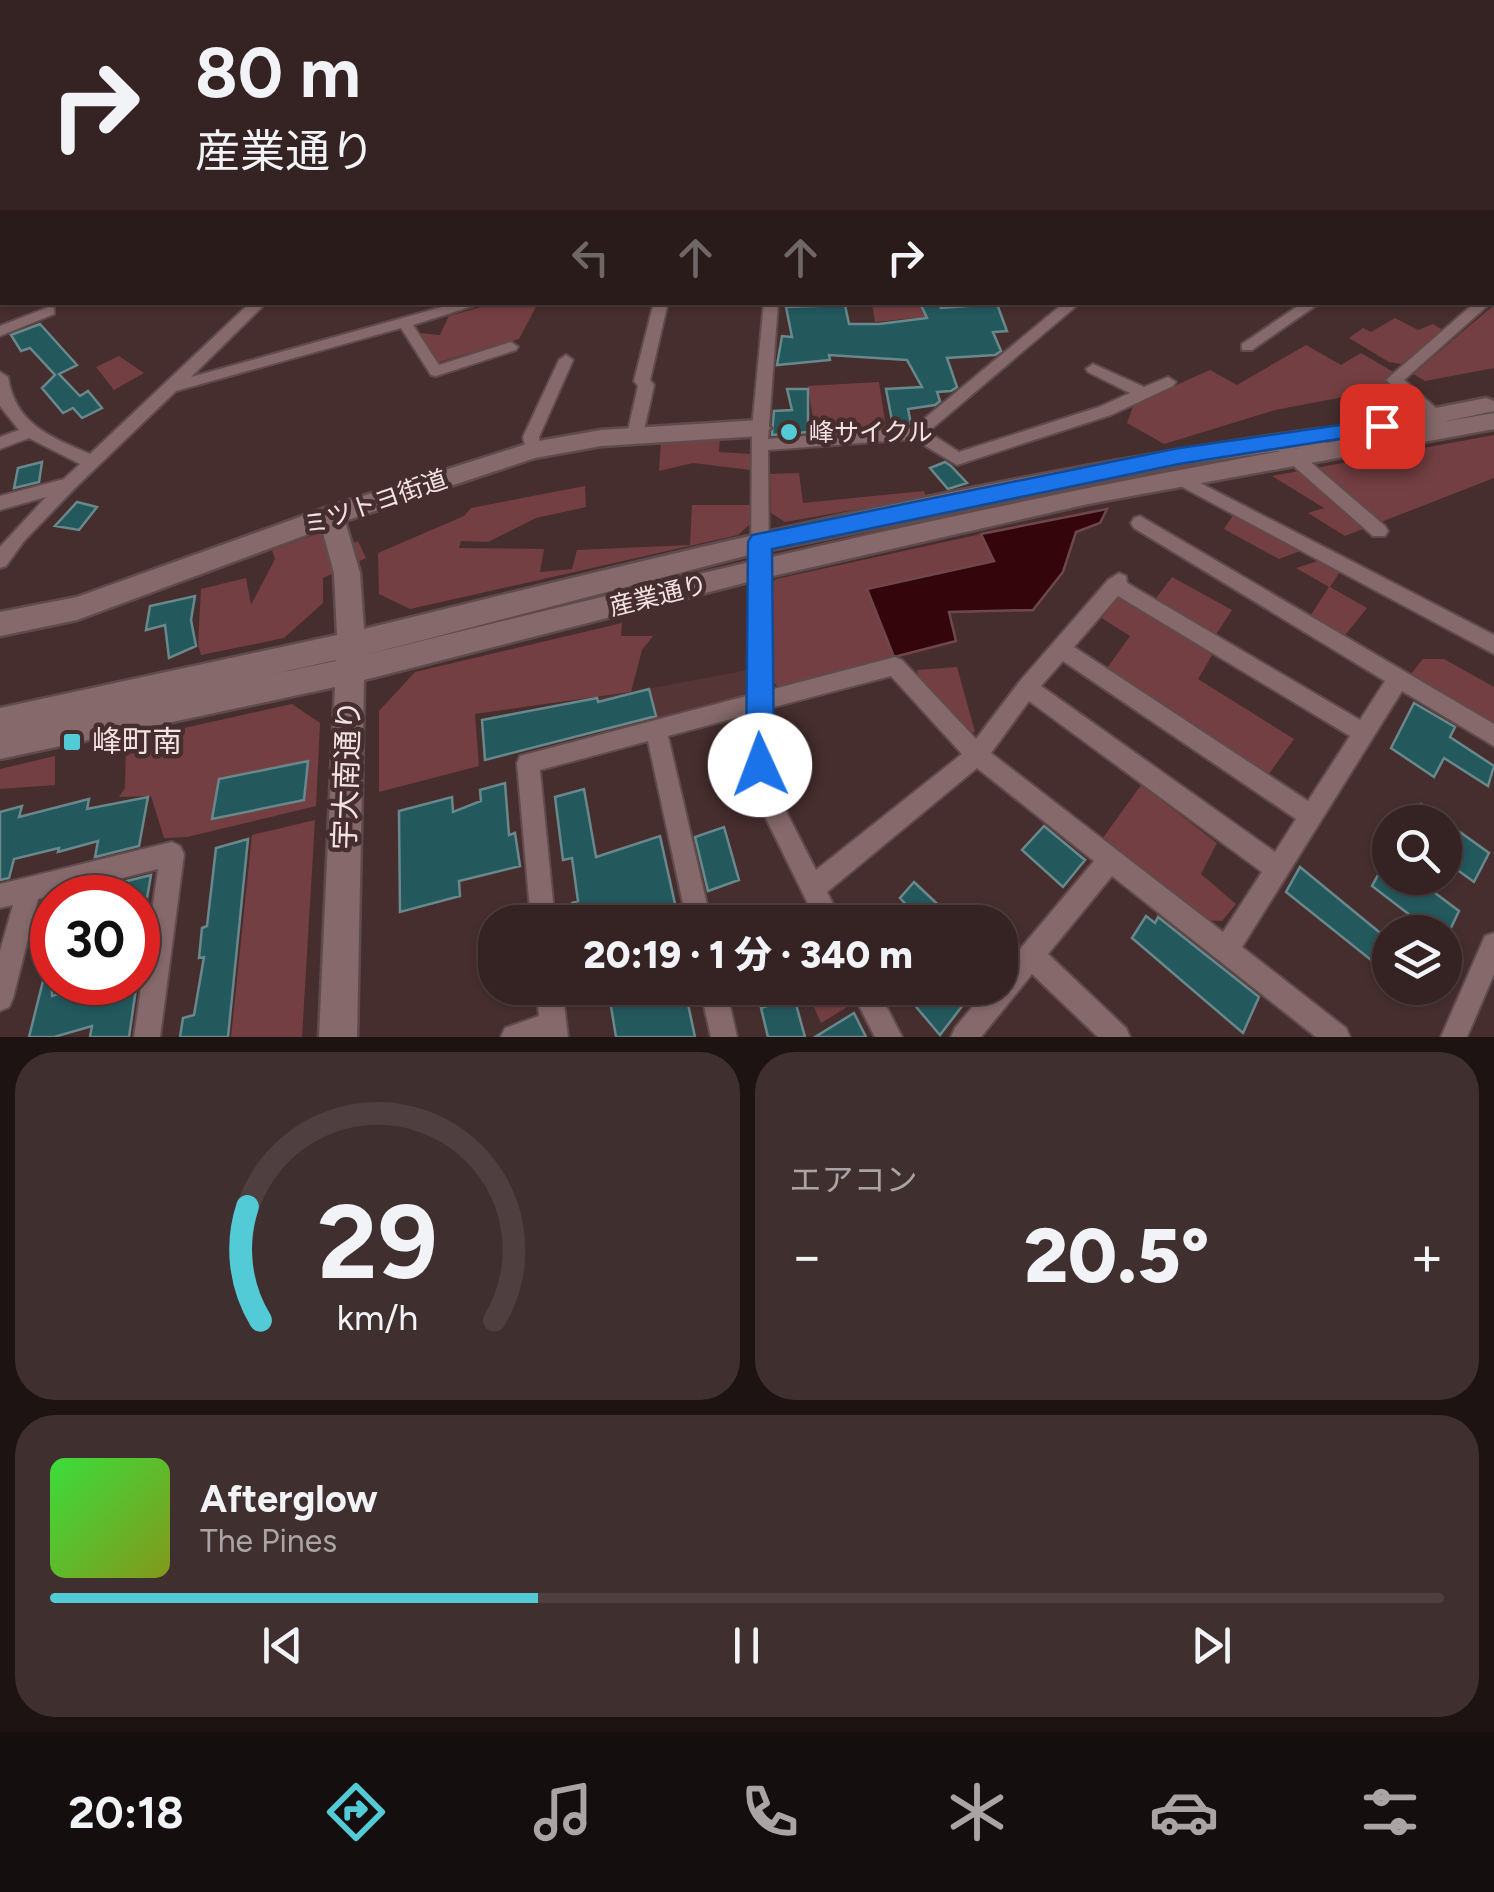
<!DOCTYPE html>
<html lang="ja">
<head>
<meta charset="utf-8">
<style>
  :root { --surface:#352222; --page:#402f2f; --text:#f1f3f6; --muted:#aaa4a5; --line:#4f3f40; --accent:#52cbd7 }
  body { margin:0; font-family:Figtree,"Noto Sans JP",sans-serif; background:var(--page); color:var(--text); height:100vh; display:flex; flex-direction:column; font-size:38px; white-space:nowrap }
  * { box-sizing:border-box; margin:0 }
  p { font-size:32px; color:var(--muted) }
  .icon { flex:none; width:55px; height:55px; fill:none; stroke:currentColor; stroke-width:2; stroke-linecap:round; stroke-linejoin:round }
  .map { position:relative; height:1037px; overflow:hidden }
  .drawer { display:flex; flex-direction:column; gap:15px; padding:15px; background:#1d1313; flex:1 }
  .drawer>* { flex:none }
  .hud { position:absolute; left:0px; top:0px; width:1495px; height:305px; box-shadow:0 2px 8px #0004,0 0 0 2px var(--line); background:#352222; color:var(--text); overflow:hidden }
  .controls { position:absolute; left:1372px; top:805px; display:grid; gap:20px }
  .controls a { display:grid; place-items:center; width:90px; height:90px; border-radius:50%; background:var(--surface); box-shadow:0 2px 8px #0004,0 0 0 2px var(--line); font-size:50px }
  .speed { position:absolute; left:30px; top:875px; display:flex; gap:20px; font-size:50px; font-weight:700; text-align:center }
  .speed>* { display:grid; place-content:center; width:130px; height:130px; border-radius:50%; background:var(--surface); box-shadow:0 2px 8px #0004,0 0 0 2px var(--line); line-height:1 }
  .speed .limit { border:15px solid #d22; background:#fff; color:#111 }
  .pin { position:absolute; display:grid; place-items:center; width:85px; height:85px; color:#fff; margin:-42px; border-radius:20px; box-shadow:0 5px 15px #0006 }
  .me { position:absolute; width:110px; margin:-55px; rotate:358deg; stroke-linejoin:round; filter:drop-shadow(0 0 8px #0008) }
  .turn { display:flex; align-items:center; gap:35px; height:210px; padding:0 30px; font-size:45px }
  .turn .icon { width:130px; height:130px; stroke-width:2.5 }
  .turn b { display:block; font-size:70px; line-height:85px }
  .lanes { display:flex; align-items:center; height:95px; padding:0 30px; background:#0003; justify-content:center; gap:50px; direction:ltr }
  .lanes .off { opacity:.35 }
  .big { font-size:75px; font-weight:800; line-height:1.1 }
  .drawer .card { flex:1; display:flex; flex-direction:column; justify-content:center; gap:15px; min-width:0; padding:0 35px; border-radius:40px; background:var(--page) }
  .drawer .dial { align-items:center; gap:0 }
  .dial svg { height:260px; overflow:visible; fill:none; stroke:var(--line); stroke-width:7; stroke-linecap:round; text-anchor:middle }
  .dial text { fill:var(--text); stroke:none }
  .song { display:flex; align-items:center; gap:30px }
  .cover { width:120px; height:120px; border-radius:15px; background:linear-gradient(135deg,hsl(120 70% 55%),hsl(70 70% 35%)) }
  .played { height:10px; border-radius:5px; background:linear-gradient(90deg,var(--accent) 35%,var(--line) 35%) }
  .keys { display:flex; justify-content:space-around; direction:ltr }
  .heat { display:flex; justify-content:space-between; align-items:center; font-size:55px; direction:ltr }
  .drawer .tiles { flex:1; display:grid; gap:15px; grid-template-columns:1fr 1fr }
  .card:last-child { grid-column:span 2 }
  .trip { position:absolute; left:478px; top:905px; width:540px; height:100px; border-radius:40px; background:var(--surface); box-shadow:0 2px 8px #0004,0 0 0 2px var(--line); font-weight:800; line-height:100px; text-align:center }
  .tabs { display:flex; height:160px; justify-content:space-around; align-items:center; background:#150e0e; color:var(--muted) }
  .tabs .icon { width:70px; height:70px }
  .tabs .current { color:var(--accent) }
  .tabs b { font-size:45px; color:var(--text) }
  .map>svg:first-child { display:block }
  .built { fill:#563536 }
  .green { fill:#743f42 }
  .water { fill:#35050c; stroke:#6e474c; stroke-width:2.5 }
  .building { fill:#23585d; stroke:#68888b; stroke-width:2.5 }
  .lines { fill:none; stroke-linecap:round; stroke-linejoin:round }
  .street-casing { stroke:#604b4c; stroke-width:4 }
  .secondary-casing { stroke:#604b4c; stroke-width:5 }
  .highway-casing { stroke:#604b4c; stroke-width:6 }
  .street { fill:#86696a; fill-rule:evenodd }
  .secondary { fill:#86696a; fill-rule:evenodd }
  .highway { fill:#ca7579; fill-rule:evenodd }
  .route { fill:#1a73e8; stroke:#114b97; stroke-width:2.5 }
  .poi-dot { fill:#52cbd7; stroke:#472e2e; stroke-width:4 }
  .labels { text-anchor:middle; stroke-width:9; stroke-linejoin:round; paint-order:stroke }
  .poi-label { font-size:25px; fill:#f3e2e2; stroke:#472e2e; text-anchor:start }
  .street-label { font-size:25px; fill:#f3e2e2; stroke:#472e2e }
  .near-poi-label { font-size:30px; fill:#f3e2e2; stroke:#472e2e; text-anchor:start }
  .near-street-label { font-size:30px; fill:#f3e2e2; stroke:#472e2e }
</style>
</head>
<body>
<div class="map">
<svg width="1494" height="1037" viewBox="0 0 1494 1037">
  <rect width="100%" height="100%" fill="#472e2e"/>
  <path class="built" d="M748 670V690L736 702 606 734 599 698Z"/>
  <path class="green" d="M496 303H538L519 339 439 362 418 333 440 335 449 316Z
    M872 303H921L927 317 875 322Z
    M1494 305V368L1425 381 1413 374Z
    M1395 318 1418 330 1433 324 1443 330 1401 364 1389 362 1349 338 1363 328 1371 332Z
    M1306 345 1341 365 1361 353 1407 380V385L1275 410 1164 444 1127 423 1134 404 1210 370 1237 385Z
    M119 356 144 373 114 390 96 367Z
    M879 382 887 434 816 438 808 386Z
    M720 435 719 452 751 454 750 470 693 463 659 471 661 440Z
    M1494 435V478L1345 536 1308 513 1324 508 1272 476Z
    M799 473 803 503 924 491 926 497 785 522 771 513 770 474Z
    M585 486 586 507 536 518 488 542 461 541 459 548 544 549 540 572 572 569 577 550 690 545 692 505H750V524L738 535 410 609 379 594 378 553 464 516 471 508Z
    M373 512 335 527 336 551 358 541 366 558 323 578V603L284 638 201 655 198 645 201 589 246 578 251 605 275 559 272 550 322 532 321 516Z
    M1235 512 1303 550 1279 559 1224 529Z
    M981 534 995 561 868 589 894 657 780 688 771 681 767 588 776 579Z
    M1318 561 1341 570 1330 587 1367 608 1342 639 1309 618 1329 587 1296 568Z
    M1172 577 1232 610 1215 636 1154 601Z
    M1127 598 1215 650 1198 679 1294 739 1266 778 1105 671 1130 636 1100 617 1114 599Z
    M622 623 621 636H653L642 650 631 692 475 714 479 766 379 792V711L415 672Z
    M1423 659H1444L1494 687V725L1410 675Z
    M957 667 975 732 963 731 920 688 917 670Z
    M292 704 320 723 316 806 187 837 164 838 151 796 119 797 125 788 126 741Z
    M55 756V785L0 789V769Z
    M1141 785 1217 843 1201 874 1236 904 1222 921 1202 920 1100 842Z
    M315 820 302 1037H231L252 835Z
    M754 988H850L857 1001 821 1023 806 989 754 995Z"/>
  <path class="water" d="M1107 509 1100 523 1076 532 1063 572 1033 610 949 612 956 641 894 657 867 589 994 561 981 534Z"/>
  <path class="building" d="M939 303 941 308 997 304 1007 331 993 332 1001 351 995 355 947 358 957 387 951 391 937 392 940 401 935 405 908 409 911 424 893 426 886 389 922 387 907 360 829 355 830 360 777 365 782 336 792 337 786 307 845 305 849 324H879L927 318 921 305Z
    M40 324 77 365 59 374 80 396 88 391 102 408 82 418 73 408 63 413 42 388 55 375 30 348 21 351 11 335Z
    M787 389H808V432L772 435 774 411 792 410Z
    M42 462 39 482 14 488 18 468Z
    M945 462 951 466 967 483 948 489 930 468Z
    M77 502 97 507 79 530 55 526Z
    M195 596 191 620 196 646 169 658 165 625 146 630 150 606Z
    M649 689 656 716 485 760 482 720 597 698 598 702Z
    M1414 703 1455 727 1450 737 1494 766 1488 786 1444 758 1434 777 1391 748Z
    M308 761 304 800 212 819 219 779Z
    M505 783 509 835 515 833 520 866 459 881 460 896 400 912 399 811 452 797 453 812 481 801 480 790Z
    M584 789 596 857 660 836 679 922H652L651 917 633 922H575L572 903 578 901 572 858 563 860 555 797Z
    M148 797 139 846 95 857 98 841 58 852 59 848 14 859 9 878 0 880V812L22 806 19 817 89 799 87 809Z
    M1421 804 1489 853 1474 882 1445 861V822H1410Z
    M1044 826 1085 860 1063 887 1022 850Z
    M724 827 739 880 708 891 695 837Z
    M248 839 228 1037H180L183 1018 194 1015 204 957 199 958 202 928 207 926 216 848Z
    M1390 853V878H1415L1459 911 1449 932H1432L1372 886Z
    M1300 867 1390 941 1381 968 1286 892Z
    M151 875 147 898H79V893Z
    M914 882 948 914 939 922H922L900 898Z
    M1146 916 1155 923 1158 917 1259 997 1243 1033 1132 938Z
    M47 965 52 966V996L95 982H137L129 1037H90L92 1026 54 1037H29Z
    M608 988H692L695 1003 688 1004 695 1037H616Z
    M900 988H976L940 1035Z
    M794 997 805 1037H768L761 1008Z
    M854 1013 866 1037H815Z"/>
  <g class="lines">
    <g class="street-casing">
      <path id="street" d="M1492 158H1494L1492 165Z
        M0 199 2 200V206L0 207Z
        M1494 230V238L1492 239V231Z
        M2 255V263L0 264V256Z
        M0 288H2V296L0 297Z
        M251 302H267L191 377 460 302H485L413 325 439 365 511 342 518 347 516 350 436 376 431 375 401 328 176 391 76 487 24 541 6 566 0 568V547L46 497 0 510V496L64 479 80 464 29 438 0 449V437L19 430 0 406V372L8 377C15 424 50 437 90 454Z
        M654 302H668L650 380 654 385 643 435 635 441 627 435 638 386 634 381Z
        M764 302H778L768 439 913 428 1065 302H1081L928 432 959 452 1099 407 1130 393 1088 372 1086 369 1093 364 1144 387 1168 377 1176 382 1173 386 1111 415 957 465 914 439 768 450 770 690 895 657 902 660 976 739 1020 681 1108 580 1119 573 1126 576 1127 583 1360 720 1385 681 1134 528 1131 523 1134 518 1140 516 1494 724V746L1402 691 1242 947 1346 1028 1350 1037H1316L1112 876 1048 954 1126 1028 1130 1037H1098L1032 974 981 1037H951L955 1028 988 988H1000V973L1094 861 977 768 827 892 842 922H817L751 788 750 714 668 736 711 922H687L648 741 540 770 555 922H531L517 763 520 756 750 695 752 428ZM1118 596 1350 736 1308 801 1074 647ZM1063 661 1296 819 1275 852 1041 686ZM891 676 962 754 816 870 773 786 770 708ZM1029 701 1262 872 1223 932 991 753Z
        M1304 302H1321L1252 350H1242V344Z
        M1467 302H1484L1487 306 1404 380 1444 415 1442 419H1430L1386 380 1471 306Z
        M49 307 54 308V314L0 336V326Z
        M566 355 573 360 539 437 541 450 539 454H527L523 437 559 360Z
        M1287 445 1293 447 1385 526 1388 531 1385 536H1373L1281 455 1279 451 1281 447Z
        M1177 471 1494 635V654L1171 481 1169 477 1171 473Z
        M172 842 180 846 184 854 160 1037H134L158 869 38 899 13 998 9 1007 0 1011V951L13 905 0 908V884Z
        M1494 933V974L1467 1037H1441L1485 936Z
        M536 988H562L568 1037H501L505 1028 539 1016Z
        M700 988H726L737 1037H711Z
        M850 988H877L902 1037H875Z"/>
    </g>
    <g class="secondary-casing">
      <path id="secondary" d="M1486 398 1494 401V411L1442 422 1494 413V429L1088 504 760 579 364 680 357 1037H319L335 687 0 759V708L337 635 334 573 322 529 77 620 0 636V612L77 597 322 509 533 442 601 430 760 420 771 428 760 436 601 446 535 458 345 521 360 573 364 629C680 551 996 472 1319 429L1330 437 1326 443 1381 433 1372 426 1375 420ZM1299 448C984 504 675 578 365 655L760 552 1179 465ZM336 660V661L273 674Z"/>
    </g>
    <g class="highway-casing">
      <path id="highway" d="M1492 238H1494V252H1492Z"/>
    </g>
    <use href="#street" class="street"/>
    <use href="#secondary" class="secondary"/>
    <use href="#highway" class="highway"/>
  </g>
  <linearGradient id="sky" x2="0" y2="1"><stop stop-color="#271919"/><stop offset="0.46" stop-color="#584c57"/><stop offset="1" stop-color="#584c57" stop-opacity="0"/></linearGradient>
  <rect width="1494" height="268" fill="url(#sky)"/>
  <path class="route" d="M1382 419 1392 426 1389 431 1179 464 772 549 774 765 770 774 760 778 750 774 746 765 748 542 752 535 1179 448Z"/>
  <g class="poi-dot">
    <circle cx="789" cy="432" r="10"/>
    <rect x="62" y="732" width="20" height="20" rx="5"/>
  </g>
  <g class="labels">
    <g class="poi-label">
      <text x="809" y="441">峰サイクル</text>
    </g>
    <g class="street-label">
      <text transform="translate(375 502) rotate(-19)" y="9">ミツトヨ街道</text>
      <text transform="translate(658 595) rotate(-14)" y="9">産業通り</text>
    </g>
    <g class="near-poi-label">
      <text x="92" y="752">峰町南</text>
    </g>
    <g class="near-street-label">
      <text transform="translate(347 775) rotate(-88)" y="10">宇大南通り</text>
    </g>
  </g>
</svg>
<div class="controls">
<a><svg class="icon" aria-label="search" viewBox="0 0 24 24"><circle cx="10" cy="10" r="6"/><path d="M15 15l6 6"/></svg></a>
<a><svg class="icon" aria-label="layers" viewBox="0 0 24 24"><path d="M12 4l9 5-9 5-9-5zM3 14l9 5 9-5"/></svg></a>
</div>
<div class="speed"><div class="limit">30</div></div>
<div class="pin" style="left:1382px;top:426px;background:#d93025"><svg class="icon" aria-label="arrive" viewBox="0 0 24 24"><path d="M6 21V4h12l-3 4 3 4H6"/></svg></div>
<svg class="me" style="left:760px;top:765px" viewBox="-20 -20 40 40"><circle r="19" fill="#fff"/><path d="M0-13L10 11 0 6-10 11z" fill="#1a73e8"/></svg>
<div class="trip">20:19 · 1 分 · 340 m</div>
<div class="hud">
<div class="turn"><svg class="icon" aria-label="right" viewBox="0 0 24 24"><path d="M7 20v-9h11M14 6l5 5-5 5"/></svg><div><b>80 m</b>産業通り</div></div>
<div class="lanes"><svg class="icon off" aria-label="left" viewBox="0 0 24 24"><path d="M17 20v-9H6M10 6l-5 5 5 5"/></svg><svg class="icon off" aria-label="ahead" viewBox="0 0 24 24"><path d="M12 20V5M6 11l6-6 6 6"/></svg><svg class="icon off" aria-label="ahead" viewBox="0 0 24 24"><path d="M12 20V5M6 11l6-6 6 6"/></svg><svg class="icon" aria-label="right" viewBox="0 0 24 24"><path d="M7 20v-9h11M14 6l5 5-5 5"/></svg></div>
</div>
</div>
<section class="drawer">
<div class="tiles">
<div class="card dial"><svg viewBox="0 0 100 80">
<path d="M14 69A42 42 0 1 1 86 69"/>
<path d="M14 69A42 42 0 0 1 10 34" stroke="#52cbd7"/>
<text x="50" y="56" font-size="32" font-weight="700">29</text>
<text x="50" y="72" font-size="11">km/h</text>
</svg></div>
<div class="card"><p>エアコン</p>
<div class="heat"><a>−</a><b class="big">20.5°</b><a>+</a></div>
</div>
<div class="card">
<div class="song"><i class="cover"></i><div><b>Afterglow</b><p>The Pines</p></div></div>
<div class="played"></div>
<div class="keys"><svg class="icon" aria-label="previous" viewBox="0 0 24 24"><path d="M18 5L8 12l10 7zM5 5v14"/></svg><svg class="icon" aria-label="pause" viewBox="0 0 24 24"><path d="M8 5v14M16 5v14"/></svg><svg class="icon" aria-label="next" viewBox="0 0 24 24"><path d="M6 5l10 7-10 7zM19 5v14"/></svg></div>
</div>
</div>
</section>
<nav class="tabs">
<b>20:18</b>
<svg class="icon current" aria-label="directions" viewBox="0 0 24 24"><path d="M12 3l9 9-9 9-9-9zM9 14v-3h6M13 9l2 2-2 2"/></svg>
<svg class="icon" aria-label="music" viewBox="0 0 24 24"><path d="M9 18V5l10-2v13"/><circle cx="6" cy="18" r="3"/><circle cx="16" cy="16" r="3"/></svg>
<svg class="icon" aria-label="phone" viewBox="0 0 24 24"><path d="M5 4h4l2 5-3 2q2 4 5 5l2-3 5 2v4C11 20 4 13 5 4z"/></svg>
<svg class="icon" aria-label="climate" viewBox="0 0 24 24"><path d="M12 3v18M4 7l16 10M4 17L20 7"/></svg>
<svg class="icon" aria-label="car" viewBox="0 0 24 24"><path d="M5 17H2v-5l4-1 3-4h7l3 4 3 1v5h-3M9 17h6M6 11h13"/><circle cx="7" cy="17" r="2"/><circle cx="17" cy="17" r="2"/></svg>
<svg class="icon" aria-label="filters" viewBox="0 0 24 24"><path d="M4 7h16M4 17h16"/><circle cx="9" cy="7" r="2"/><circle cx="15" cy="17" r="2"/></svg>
</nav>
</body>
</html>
